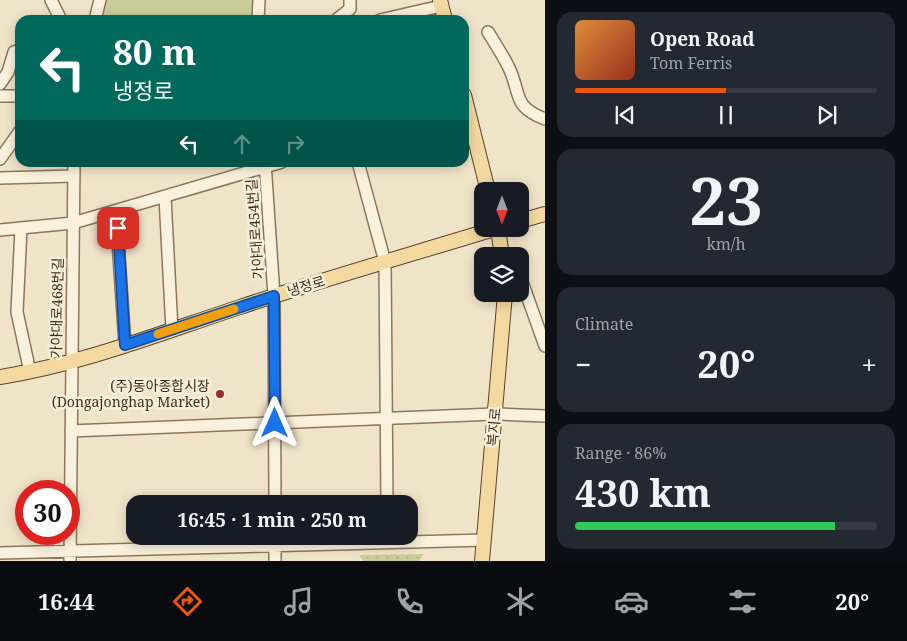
<!DOCTYPE html>
<html lang="en">
<head>
<meta charset="utf-8">
<style>
  :root { --surface:#171b24; --page:#242831; --text:#f1f3f6; --muted:#9ea1a6; --line:#363941; --accent:#ea580c }
  body { margin:0; font-family:"Noto Serif","Noto Sans KR",serif; background:var(--page); color:var(--text); height:100vh; display:flex; flex-direction:column; font-size:19px; white-space:nowrap }
  * { box-sizing:border-box; margin:0 }
  p { font-size:16px; color:var(--muted) }
  .icon { flex:none; width:28px; height:28px; fill:none; stroke:currentColor; stroke-width:2; stroke-linecap:round; stroke-linejoin:round }
  .map { position:relative; flex:1; overflow:hidden }
  .panel { display:flex; flex-direction:column; gap:12px; padding:12px; background:#0d0f14; width:362px }
  .panel>* { flex:none }
  .banner { position:absolute; left:15px; top:15px; width:454px; height:152px; border-radius:15px; box-shadow:0 2px 12px #0003; background:#00695c; color:#fff; overflow:hidden }
  .needle { width:32px; rotate:180deg }
  .buttons { position:absolute; left:474px; top:182px; display:grid; gap:10px }
  .buttons a { display:grid; place-items:center; width:55px; height:55px; border-radius:10px; background:var(--surface); box-shadow:0 2px 12px #0003; font-size:25px }
  .speed { position:absolute; left:15px; top:480px; display:flex; gap:10px; font-size:25px; font-weight:700; text-align:center }
  .speed>* { display:grid; place-content:center; width:65px; height:65px; border-radius:50%; background:var(--surface); box-shadow:0 2px 12px #0003; line-height:1 }
  .speed .limit { border:8px solid #d22; background:#fff; color:#111 }
  .pin { position:absolute; display:grid; place-items:center; width:42px; height:42px; color:#fff; margin:-21px; border-radius:10px; box-shadow:0 2px 8px #0006 }
  .me { position:absolute; width:55px; margin:-28px; rotate:0deg; stroke-linejoin:round; filter:drop-shadow(0 0 4px #0008) }
  .turn { display:flex; align-items:center; gap:18px; height:105px; padding:0 15px; font-size:22px }
  .turn .icon { width:65px; height:65px; stroke-width:2.5 }
  .turn b { display:block; font-size:35px; line-height:42px }
  .lanes { display:flex; align-items:center; height:48px; padding:0 15px; background:#0003; justify-content:center; gap:25px; direction:ltr }
  .lanes .off { opacity:.35 }
  .big { font-size:38px; font-weight:700; line-height:1.1 }
  .panel .tile { flex:1; display:flex; flex-direction:column; justify-content:center; gap:8px; min-width:0; padding:0 18px; border-radius:15px; background:var(--page) }
  .panel .dial { align-items:center; gap:0 }
  .dial b { font-size:65px; line-height:1 }
  .song { display:flex; align-items:center; gap:15px }
  .cover { width:60px; height:60px; border-radius:8px; background:linear-gradient(135deg,hsl(30 70% 55%),hsl(10 70% 35%)) }
  .played { height:5px; border-radius:2px; background:linear-gradient(90deg,var(--accent) 50%,var(--line) 50%) }
  .keys { display:flex; justify-content:space-around; direction:ltr }
  .heat { display:flex; justify-content:space-between; align-items:center; font-size:28px; direction:ltr }
  .charge { height:8px; border-radius:4px; background:linear-gradient(90deg,#34c759 86%,var(--line) 0) }
  .trip { position:absolute; left:126px; top:495px; width:292px; height:50px; border-radius:15px; background:var(--surface); box-shadow:0 2px 12px #0003; font-weight:700; line-height:50px; text-align:center }
  .tab-bar { display:flex; height:80px; justify-content:space-around; align-items:center; background:#090b0e; color:var(--muted) }
  .tab-bar .icon { width:35px; height:35px }
  .tab-bar .current { color:var(--accent) }
  .tab-bar b { font-size:22px; color:var(--text) }
  main { display:flex; flex:1; min-height:0 }
  .map>svg:first-child { display:block }
  .grass { fill:url(#grass-dots) }
  .park { fill:#c9cf9b }
  .lines { fill:none; stroke-linecap:round; stroke-linejoin:round }
  .minor-casing { stroke:#8d765c; stroke-width:14 }
  .major-casing { stroke:#5b4430; stroke-width:16 }
  .minor { stroke:#faf1dc; stroke-width:11 }
  .major { stroke:#f3d9a0; stroke-width:14 }
  .route-casing { stroke:#114b97; stroke-width:12 }
  .route { stroke:#1a73e8; stroke-width:9 }
  .slow { stroke:#f59e0b; stroke-width:9 }
  .poi-dot { fill:#9e2a2b; stroke:#f7eed8; stroke-width:2 }
  .labels { text-anchor:middle; stroke-width:5; stroke-linejoin:round; paint-order:stroke }
  .street-label { font-size:14px; fill:#3d2e20; stroke:#f7eed8 }
  .poi-label { font-size:14px; fill:#3d2e20; stroke:#f7eed8; text-anchor:end }
</style>
</head>
<body>
<main>
<div class="map">
<svg width="545" height="561" viewBox="0 0 545 561">
  <defs>
    <pattern id="grass-dots" width="8" height="8" patternUnits="userSpaceOnUse" patternTransform="scale(1.25)"><rect width="8" height="8" fill="#c9cf9b"/><path d="M2 2h.1M6 6h.1" fill="none" stroke="#aeb285" stroke-width="1.8" stroke-linecap="round"/></pattern>
  </defs>
  <rect width="100%" height="100%" fill="#f0e4c8"/>
  <path class="grass" d="M424 554 419 561H363L359 555Z"/>
  <path class="park" d="M103 0H254L253 20H98Z"/>
  <g class="lines">
    <g class="minor-casing">
      <path id="minor" d="M51 0 61 20
        M95 20 100 0
        M258 20 259 0
        M336 20 350 9V0
        M380 20 441 6
        M488 32C496 45 504 57 510 70 521 95 513 107 545 119
        M0 84 8 72 14 52 20 50
        M0 96H20
        M0 159 20 131
        M265 162 274 296 275 504
        M358 162 385 262 387 504
        M0 178 74 176
        M165 197 172 330
        M116 211 125 345
        M21 228 17 312 30 372
        M0 230 73 223 282 162
        M520 276 545 346
        M71 431 495 414 545 416
        M275 536V561
        M0 553 484 540
        M70 561 74 162"/>
    </g>
    <g class="major-casing">
      <path id="major" d="M440 0 445 20
        M464 95 488 191
        M520 221 545 214
        M498 229 502 256
        M0 377C82 364 161 333 240 307 324 279 409 255 494 229
        M482 561 505 294"/>
    </g>
    <use href="#minor" class="minor"/>
    <use href="#major" class="major"/>
  </g>
  <g class="lines">
    <g class="route-casing">
      <path id="route" d="M118 228 125 345 274 296 275 423"/>
    </g>
    <use href="#route" class="route"/>
    <path class="slow" d="M158 334 234 309"/>
  </g>
  <circle class="poi-dot" cx="220" cy="394" r="5"/>
  <g class="labels">
    <g class="street-label">
      <text transform="translate(255 229) rotate(-94)" y="5">가야대로454번길</text>
      <text transform="translate(306 286) rotate(-17)" y="5">냉정로</text>
      <text transform="translate(57 308) rotate(-89)" y="5">가야대로468번길</text>
      <text transform="translate(494 427) rotate(-85)" y="5">복지로</text>
    </g>
    <g class="poi-label">
      <text x="210" y="391">(주)동아종합시장<tspan x="210" dy="16">(Dongajonghap Market)</tspan></text>
    </g>
  </g>
</svg>
<div class="buttons">
<a><svg class="needle" viewBox="-14 -14 28 28"><path d="M0-13l5 13h-10z" fill="#e53935"/><path d="M0 13l5-13h-10z" fill="#9ea1a6"/></svg></a>
<a><svg class="icon" aria-label="layers" viewBox="0 0 24 24"><path d="M12 4l9 5-9 5-9-5zM3 14l9 5 9-5"/></svg></a>
</div>
<div class="speed"><div class="limit">30</div></div>
<div class="pin" style="left:118px;top:228px;background:#d93025"><svg class="icon" aria-label="arrive" viewBox="0 0 24 24"><path d="M6 21V4h12l-3 4 3 4H6"/></svg></div>
<svg class="me" style="left:275px;top:423px" viewBox="-20 -20 40 40"><path d="M0-17L14 15 0 8-14 15z" fill="#1a73e8" stroke="#fff" stroke-width="4"/></svg>
<div class="trip">16:45 · 1 min · 250 m</div>
<div class="banner">
<div class="turn"><svg class="icon" aria-label="left" viewBox="0 0 24 24"><path d="M17 20v-9H6M10 6l-5 5 5 5"/></svg><div><b>80 m</b>냉정로</div></div>
<div class="lanes"><svg class="icon" aria-label="left" viewBox="0 0 24 24"><path d="M17 20v-9H6M10 6l-5 5 5 5"/></svg><svg class="icon off" aria-label="ahead" viewBox="0 0 24 24"><path d="M12 20V5M6 11l6-6 6 6"/></svg><svg class="icon off" aria-label="right" viewBox="0 0 24 24"><path d="M7 20v-9h11M14 6l5 5-5 5"/></svg></div>
</div>
</div>
<section class="panel">
<div class="tile">
<div class="song"><i class="cover"></i><div><b>Open Road</b><p>Tom Ferris</p></div></div>
<div class="played"></div>
<div class="keys"><svg class="icon" aria-label="previous" viewBox="0 0 24 24"><path d="M18 5L8 12l10 7zM5 5v14"/></svg><svg class="icon" aria-label="pause" viewBox="0 0 24 24"><path d="M8 5v14M16 5v14"/></svg><svg class="icon" aria-label="next" viewBox="0 0 24 24"><path d="M6 5l10 7-10 7zM19 5v14"/></svg></div>
</div>
<div class="tile dial"><b>23</b><p>km/h</p></div>
<div class="tile"><p>Climate</p>
<div class="heat"><a>−</a><b class="big">20°</b><a>+</a></div>
</div>
<div class="tile"><p>Range · 86%</p><b class="big">430 km</b><div class="charge"></div></div>
</section>
</main>
<nav class="tab-bar">
<b>16:44</b>
<svg class="icon current" aria-label="directions" viewBox="0 0 24 24"><path d="M12 3l9 9-9 9-9-9zM9 14v-3h6M13 9l2 2-2 2"/></svg>
<svg class="icon" aria-label="music" viewBox="0 0 24 24"><path d="M9 18V5l10-2v13"/><circle cx="6" cy="18" r="3"/><circle cx="16" cy="16" r="3"/></svg>
<svg class="icon" aria-label="phone" viewBox="0 0 24 24"><path d="M5 4h4l2 5-3 2q2 4 5 5l2-3 5 2v4C11 20 4 13 5 4z"/></svg>
<svg class="icon" aria-label="climate" viewBox="0 0 24 24"><path d="M12 3v18M4 7l16 10M4 17L20 7"/></svg>
<svg class="icon" aria-label="car" viewBox="0 0 24 24"><path d="M5 17H2v-5l4-1 3-4h7l3 4 3 1v5h-3M9 17h6M6 11h13"/><circle cx="7" cy="17" r="2"/><circle cx="17" cy="17" r="2"/></svg>
<svg class="icon" aria-label="filters" viewBox="0 0 24 24"><path d="M4 7h16M4 17h16"/><circle cx="9" cy="7" r="2"/><circle cx="15" cy="17" r="2"/></svg>
<b>20°</b>
</nav>
</body>
</html>
